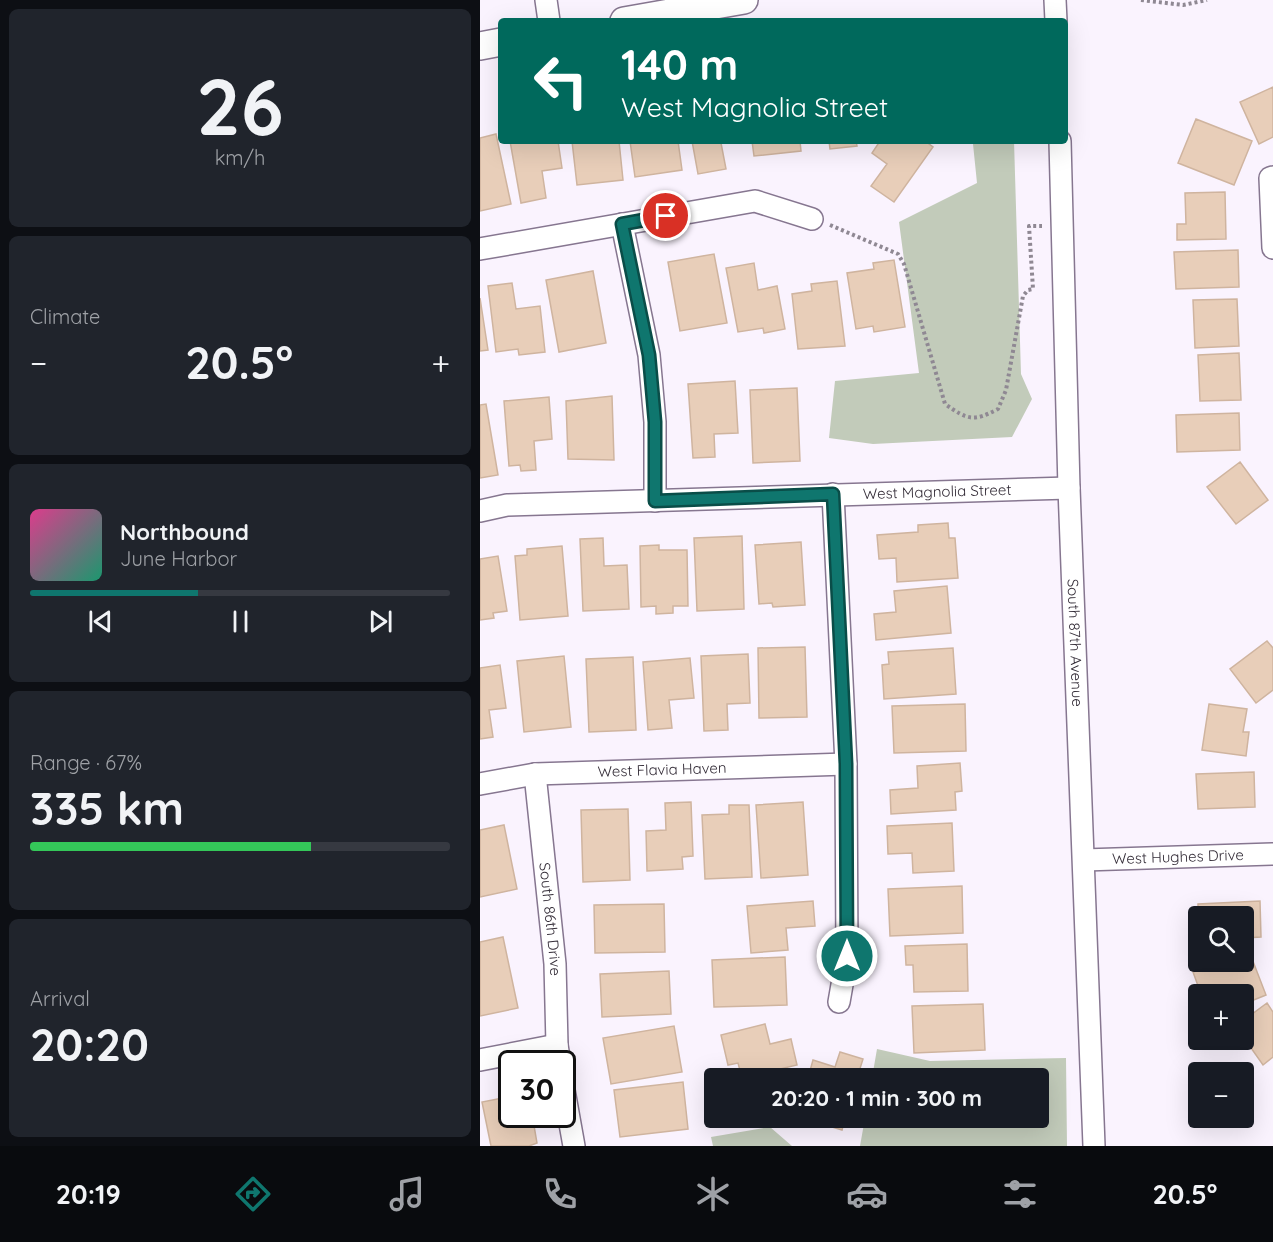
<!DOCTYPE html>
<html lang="en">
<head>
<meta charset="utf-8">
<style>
  :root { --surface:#171b24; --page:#20242c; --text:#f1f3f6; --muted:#9ea1a6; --line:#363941; --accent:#0f766e }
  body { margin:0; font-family:Quicksand,sans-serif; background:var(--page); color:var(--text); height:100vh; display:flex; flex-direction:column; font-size:22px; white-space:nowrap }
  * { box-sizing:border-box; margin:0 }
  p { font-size:20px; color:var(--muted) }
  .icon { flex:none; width:33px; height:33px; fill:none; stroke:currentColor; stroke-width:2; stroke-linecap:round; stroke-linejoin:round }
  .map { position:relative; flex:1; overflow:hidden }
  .panel { display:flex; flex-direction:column; gap:9px; padding:9px; background:#0d0f14; width:480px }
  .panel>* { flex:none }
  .guide { position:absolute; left:18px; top:18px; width:570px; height:126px; border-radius:6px; box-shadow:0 6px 24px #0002; background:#00695c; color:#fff; overflow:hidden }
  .buttons { position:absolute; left:708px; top:906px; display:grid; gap:12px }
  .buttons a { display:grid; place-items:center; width:66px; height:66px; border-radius:6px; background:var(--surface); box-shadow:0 6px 24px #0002; font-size:30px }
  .speed { position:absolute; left:18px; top:1050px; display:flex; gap:12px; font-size:30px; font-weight:700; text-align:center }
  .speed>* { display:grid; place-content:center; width:78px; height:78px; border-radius:50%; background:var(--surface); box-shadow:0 6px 24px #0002; line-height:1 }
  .speed .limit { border:3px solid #111; border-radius:9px; background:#fff; color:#111 }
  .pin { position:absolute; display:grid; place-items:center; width:51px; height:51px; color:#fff; margin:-26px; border:3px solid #fff; border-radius:50%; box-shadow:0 2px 6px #0007 }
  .me { position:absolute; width:66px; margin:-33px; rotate:0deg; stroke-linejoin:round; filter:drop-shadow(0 0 4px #0008) }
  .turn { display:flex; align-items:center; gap:21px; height:126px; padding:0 24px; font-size:27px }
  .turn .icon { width:78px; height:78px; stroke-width:2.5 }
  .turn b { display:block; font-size:42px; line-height:51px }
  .big { font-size:45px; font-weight:800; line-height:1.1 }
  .panel .tile { flex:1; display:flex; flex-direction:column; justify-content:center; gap:9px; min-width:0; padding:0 21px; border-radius:9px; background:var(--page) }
  .panel .dial { align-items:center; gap:0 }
  .dial b { font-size:78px; line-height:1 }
  .song { display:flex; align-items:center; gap:18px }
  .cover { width:72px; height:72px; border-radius:9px; background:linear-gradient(135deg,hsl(330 70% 55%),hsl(160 70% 35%)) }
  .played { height:6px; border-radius:3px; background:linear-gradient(90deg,var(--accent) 40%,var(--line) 40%) }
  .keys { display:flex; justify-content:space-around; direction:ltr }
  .heat { display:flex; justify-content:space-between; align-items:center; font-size:33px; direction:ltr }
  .charge { height:9px; border-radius:4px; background:linear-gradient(90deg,#34c759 67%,var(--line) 0) }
  .trip { position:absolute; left:224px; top:1068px; width:345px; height:60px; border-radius:6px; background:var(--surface); box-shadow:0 6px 24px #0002; font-weight:800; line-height:60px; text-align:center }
  .tab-bar { display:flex; height:96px; justify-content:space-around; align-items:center; background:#090b0e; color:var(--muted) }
  .tab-bar .icon { width:42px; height:42px }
  .tab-bar .selected { color:var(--accent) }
  .tab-bar b { font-size:27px; color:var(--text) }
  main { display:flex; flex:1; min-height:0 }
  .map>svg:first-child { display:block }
  .green { fill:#c2cbba }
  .building { fill:#e8ceb9; stroke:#cfb49f; stroke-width:1.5 }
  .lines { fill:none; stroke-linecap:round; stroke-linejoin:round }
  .minor-casing { stroke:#867690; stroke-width:24 }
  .major-casing { stroke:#867690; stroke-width:30 }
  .path { stroke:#8f8893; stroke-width:4; stroke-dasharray:3 3; stroke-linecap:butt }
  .minor { stroke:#fff; stroke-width:21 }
  .major { stroke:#fff; stroke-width:27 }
  .route-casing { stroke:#0a4d48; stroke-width:15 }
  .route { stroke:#0f766e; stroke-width:10 }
  .labels { text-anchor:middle; stroke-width:4.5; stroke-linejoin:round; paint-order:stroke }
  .street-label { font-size:15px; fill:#332c37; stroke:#faf3fe }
</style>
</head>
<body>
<main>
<section class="panel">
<div class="tile dial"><b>26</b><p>km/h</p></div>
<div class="tile"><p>Climate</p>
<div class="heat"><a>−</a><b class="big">20.5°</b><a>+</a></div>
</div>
<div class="tile">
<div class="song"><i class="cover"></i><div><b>Northbound</b><p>June Harbor</p></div></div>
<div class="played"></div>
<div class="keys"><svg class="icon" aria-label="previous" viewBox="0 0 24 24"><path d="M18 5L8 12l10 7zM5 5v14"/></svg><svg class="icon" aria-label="pause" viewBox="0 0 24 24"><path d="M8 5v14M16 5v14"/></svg><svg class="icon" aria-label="next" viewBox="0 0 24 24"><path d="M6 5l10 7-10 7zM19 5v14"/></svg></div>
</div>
<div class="tile"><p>Range · 67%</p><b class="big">335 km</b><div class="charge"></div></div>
<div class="tile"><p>Arrival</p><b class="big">20:20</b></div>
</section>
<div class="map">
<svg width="793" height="1146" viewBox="0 0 793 1146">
  <rect width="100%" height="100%" fill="#faf3fe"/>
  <path class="green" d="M490 141H534L541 374 552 399 532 437 393 444 349 438 355 381 439 373 419 222 497 183 493 144Z
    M397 1049 450 1061 586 1058 587 1146H380L385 1118H558V1078H392Z
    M290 1127 312 1146H233L231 1137Z"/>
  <path class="building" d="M793 87V137L779 144 760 102Z
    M716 119 772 141 754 185 698 163Z
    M16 134 31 204 0 211V138Z
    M30 141H78L82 168 62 171 66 198 41 203Z
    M92 141H139L143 180 97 185Z
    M150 141H198L202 170 155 177Z
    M212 141H252L241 143 246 169 218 174Z
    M272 141H320L321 151 274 156Z
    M349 141H376L377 146 350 149Z
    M400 141H445L453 147 414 202 391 186 407 164 392 153Z
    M745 192 746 239 697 240V224H706L705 193Z
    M758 250 759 287 696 289 694 252Z
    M234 254 247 323 200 331 188 262Z
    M414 260 425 327 394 332 393 326 376 329 367 273 394 269 393 263Z
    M274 263 278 290 297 286 305 329 284 333 283 328 258 332 246 268Z
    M113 271 126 343 79 352 66 280Z
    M357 281 365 346 318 349 312 294 332 291 331 284Z
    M32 283 36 309 60 306 65 352 39 355 38 349 16 352 8 286Z
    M0 298 8 350 0 351Z
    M757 299 759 346 715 348 713 300Z
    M759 353 761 400 720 401 718 355Z
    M255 381 258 433 234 434 235 457 213 458 208 384Z
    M317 388 320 461 273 463 270 390Z
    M132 396 134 460 88 459 86 401Z
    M69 397 72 439 54 441 56 470 41 471 40 465 29 466 24 401Z
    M6 404 18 475 0 478V405Z
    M759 413 760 450 697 452 696 415Z
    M760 462 788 500 756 524 727 487Z
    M468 523 469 538H475L478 578 417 582 416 558 399 559 397 535 438 532V525Z
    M262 536 264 609 217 611 214 538Z
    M123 538 124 566 147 565 149 609 103 611 100 539Z
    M321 542 325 605 293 607 292 603 279 604 275 545Z
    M179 545V550H207L208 606H193V613L176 614V606L161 607 160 546Z
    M82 546 88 616 40 620 35 556 47 555V549Z
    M18 556 27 611 13 613 14 618 0 620V559Z
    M467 586 471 633 396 640 394 614 416 612 414 591Z
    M787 641 793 648V690L776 703 750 669Z
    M325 647 327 717 279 718 278 648Z
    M473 648 476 694 404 699 402 665 409 664 408 652Z
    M268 654 270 703 247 704 248 730 224 731 221 656Z
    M84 656 91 727 44 732 37 661Z
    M153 657 156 730 109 732 106 659Z
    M210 658 214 698 189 700 192 728 168 730 163 662Z
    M20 665 26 708 9 710 13 737 0 739V668Z
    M485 704 486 751 414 753 412 706Z
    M729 704 767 709 763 732H769L766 756 722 750Z
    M480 763 482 791 475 792 476 810 411 814 410 790 438 788 437 766Z
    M774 772 775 807 718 809 716 774Z
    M211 802 213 856 202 857 203 869 167 871 166 831 186 830 185 803Z
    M323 802 328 875 281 878 276 805Z
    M249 805H269L272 877 225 879 222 815 249 814Z
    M148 809 150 880 103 882 101 810Z
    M472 823 474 871 433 873 432 853 408 854 407 826Z
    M24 825 37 889 0 897V830Z
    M482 886 483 933 410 936 408 889Z
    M333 901 335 926 306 928 308 950 271 953 267 906Z
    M780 901 781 937 764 938V916H718V923V904Z
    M184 904 185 952 115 953 114 905Z
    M23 937 38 1008 0 1016V942Z
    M487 944 488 991 434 992 433 965H426L425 946Z
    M769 951 786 995 764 1004V994H721L713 972 741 962H764V953Z
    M305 957 307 1005 234 1007 232 960Z
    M189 971 191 1014 122 1017 120 974Z
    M787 1003 793 1012V1057L783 1065 764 1038V1020Z
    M503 1004 505 1050 434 1053 432 1006Z
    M285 1024 290 1044 311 1039 317 1065 262 1078 258 1063 248 1065 241 1035Z
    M194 1026 202 1072 131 1084 123 1038Z
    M360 1052 383 1059 377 1078H328L333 1060 355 1067Z
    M203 1082 208 1129 140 1137 134 1090Z
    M32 1096V1114H52L57 1143 49 1146H11L2 1102Z
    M323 1118H365L362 1130Z"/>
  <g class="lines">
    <g class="minor-casing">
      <g id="minor">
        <path d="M66 0 69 21"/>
        <path d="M575 0 576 21"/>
        <path id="s1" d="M580 141 589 488 614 1146"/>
        <path d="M793 177 790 178 793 248"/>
        <path d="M142 224 169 355 175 422V501"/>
        <path d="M0 249 275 201 332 219"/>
        <path d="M353 494 366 764 367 956 359 1002"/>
        <path id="s2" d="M0 511 27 505 589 488"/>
        <path id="s3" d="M55 774 75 964 77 1045 80 1064"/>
        <path id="s4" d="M0 784 55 774 366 764"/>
        <path id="s5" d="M604 860 793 854"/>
        <path d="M0 1060 77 1045"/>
        <path d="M82 1079 94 1146"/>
      </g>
    </g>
    <g class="major-casing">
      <path id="major" d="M144 21 264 0
        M0 46 21 42"/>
    </g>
    <path class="path" d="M661 0 703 5 727 0
      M350 225 418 254 424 264 465 404C488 420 493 422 518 409L526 390 543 296 548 290 553 289 549 226H562"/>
    <use href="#minor" class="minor"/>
    <use href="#major" class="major"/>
  </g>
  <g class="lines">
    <g class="route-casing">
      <path id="route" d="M186 216 142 224 169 355 175 422V501L353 494 366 764 367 956"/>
    </g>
    <use href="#route" class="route"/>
  </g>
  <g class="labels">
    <g class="street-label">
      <text dy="5" stroke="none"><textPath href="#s2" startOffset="458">West Magnolia Street</textPath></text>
      <text dy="5" stroke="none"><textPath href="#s1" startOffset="502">South 87th Avenue</textPath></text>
      <text dy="5" stroke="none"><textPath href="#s4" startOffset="183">West Flavia Haven</textPath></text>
      <text dy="5" stroke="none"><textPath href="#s5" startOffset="94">West Hughes Drive</textPath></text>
      <text dy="5" stroke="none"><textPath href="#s3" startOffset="146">South 86th Drive</textPath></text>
    </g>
  </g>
</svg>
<div class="buttons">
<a><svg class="icon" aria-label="search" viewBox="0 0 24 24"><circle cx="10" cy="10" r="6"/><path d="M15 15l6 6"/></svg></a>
<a>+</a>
<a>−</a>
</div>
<div class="speed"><div class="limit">30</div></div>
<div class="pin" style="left:186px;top:216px;background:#d93025"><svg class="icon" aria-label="arrive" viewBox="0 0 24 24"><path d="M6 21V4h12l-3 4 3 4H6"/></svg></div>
<svg class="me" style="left:367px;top:956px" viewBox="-20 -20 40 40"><circle r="17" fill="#0f766e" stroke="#fff" stroke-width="3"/><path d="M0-11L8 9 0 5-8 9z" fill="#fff"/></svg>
<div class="trip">20:20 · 1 min · 300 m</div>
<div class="guide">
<div class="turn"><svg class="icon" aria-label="left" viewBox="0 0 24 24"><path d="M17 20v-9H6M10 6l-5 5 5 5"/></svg><div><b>140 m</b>West Magnolia Street</div></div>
</div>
</div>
</main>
<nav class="tab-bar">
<b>20:19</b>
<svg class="icon selected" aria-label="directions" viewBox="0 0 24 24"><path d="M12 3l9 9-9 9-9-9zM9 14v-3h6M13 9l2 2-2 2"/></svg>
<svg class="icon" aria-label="music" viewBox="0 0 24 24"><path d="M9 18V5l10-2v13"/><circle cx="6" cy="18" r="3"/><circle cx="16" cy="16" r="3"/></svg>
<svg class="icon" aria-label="phone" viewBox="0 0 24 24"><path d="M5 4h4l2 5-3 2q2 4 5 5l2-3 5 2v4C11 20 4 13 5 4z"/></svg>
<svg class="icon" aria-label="climate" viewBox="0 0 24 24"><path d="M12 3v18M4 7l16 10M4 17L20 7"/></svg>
<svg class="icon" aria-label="car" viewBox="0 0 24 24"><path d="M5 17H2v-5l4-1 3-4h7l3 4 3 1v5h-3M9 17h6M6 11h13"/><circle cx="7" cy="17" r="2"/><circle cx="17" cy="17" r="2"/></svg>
<svg class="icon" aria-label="filters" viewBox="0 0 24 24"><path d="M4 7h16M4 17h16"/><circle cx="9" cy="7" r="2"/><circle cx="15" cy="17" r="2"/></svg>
<b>20.5°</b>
</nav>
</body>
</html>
